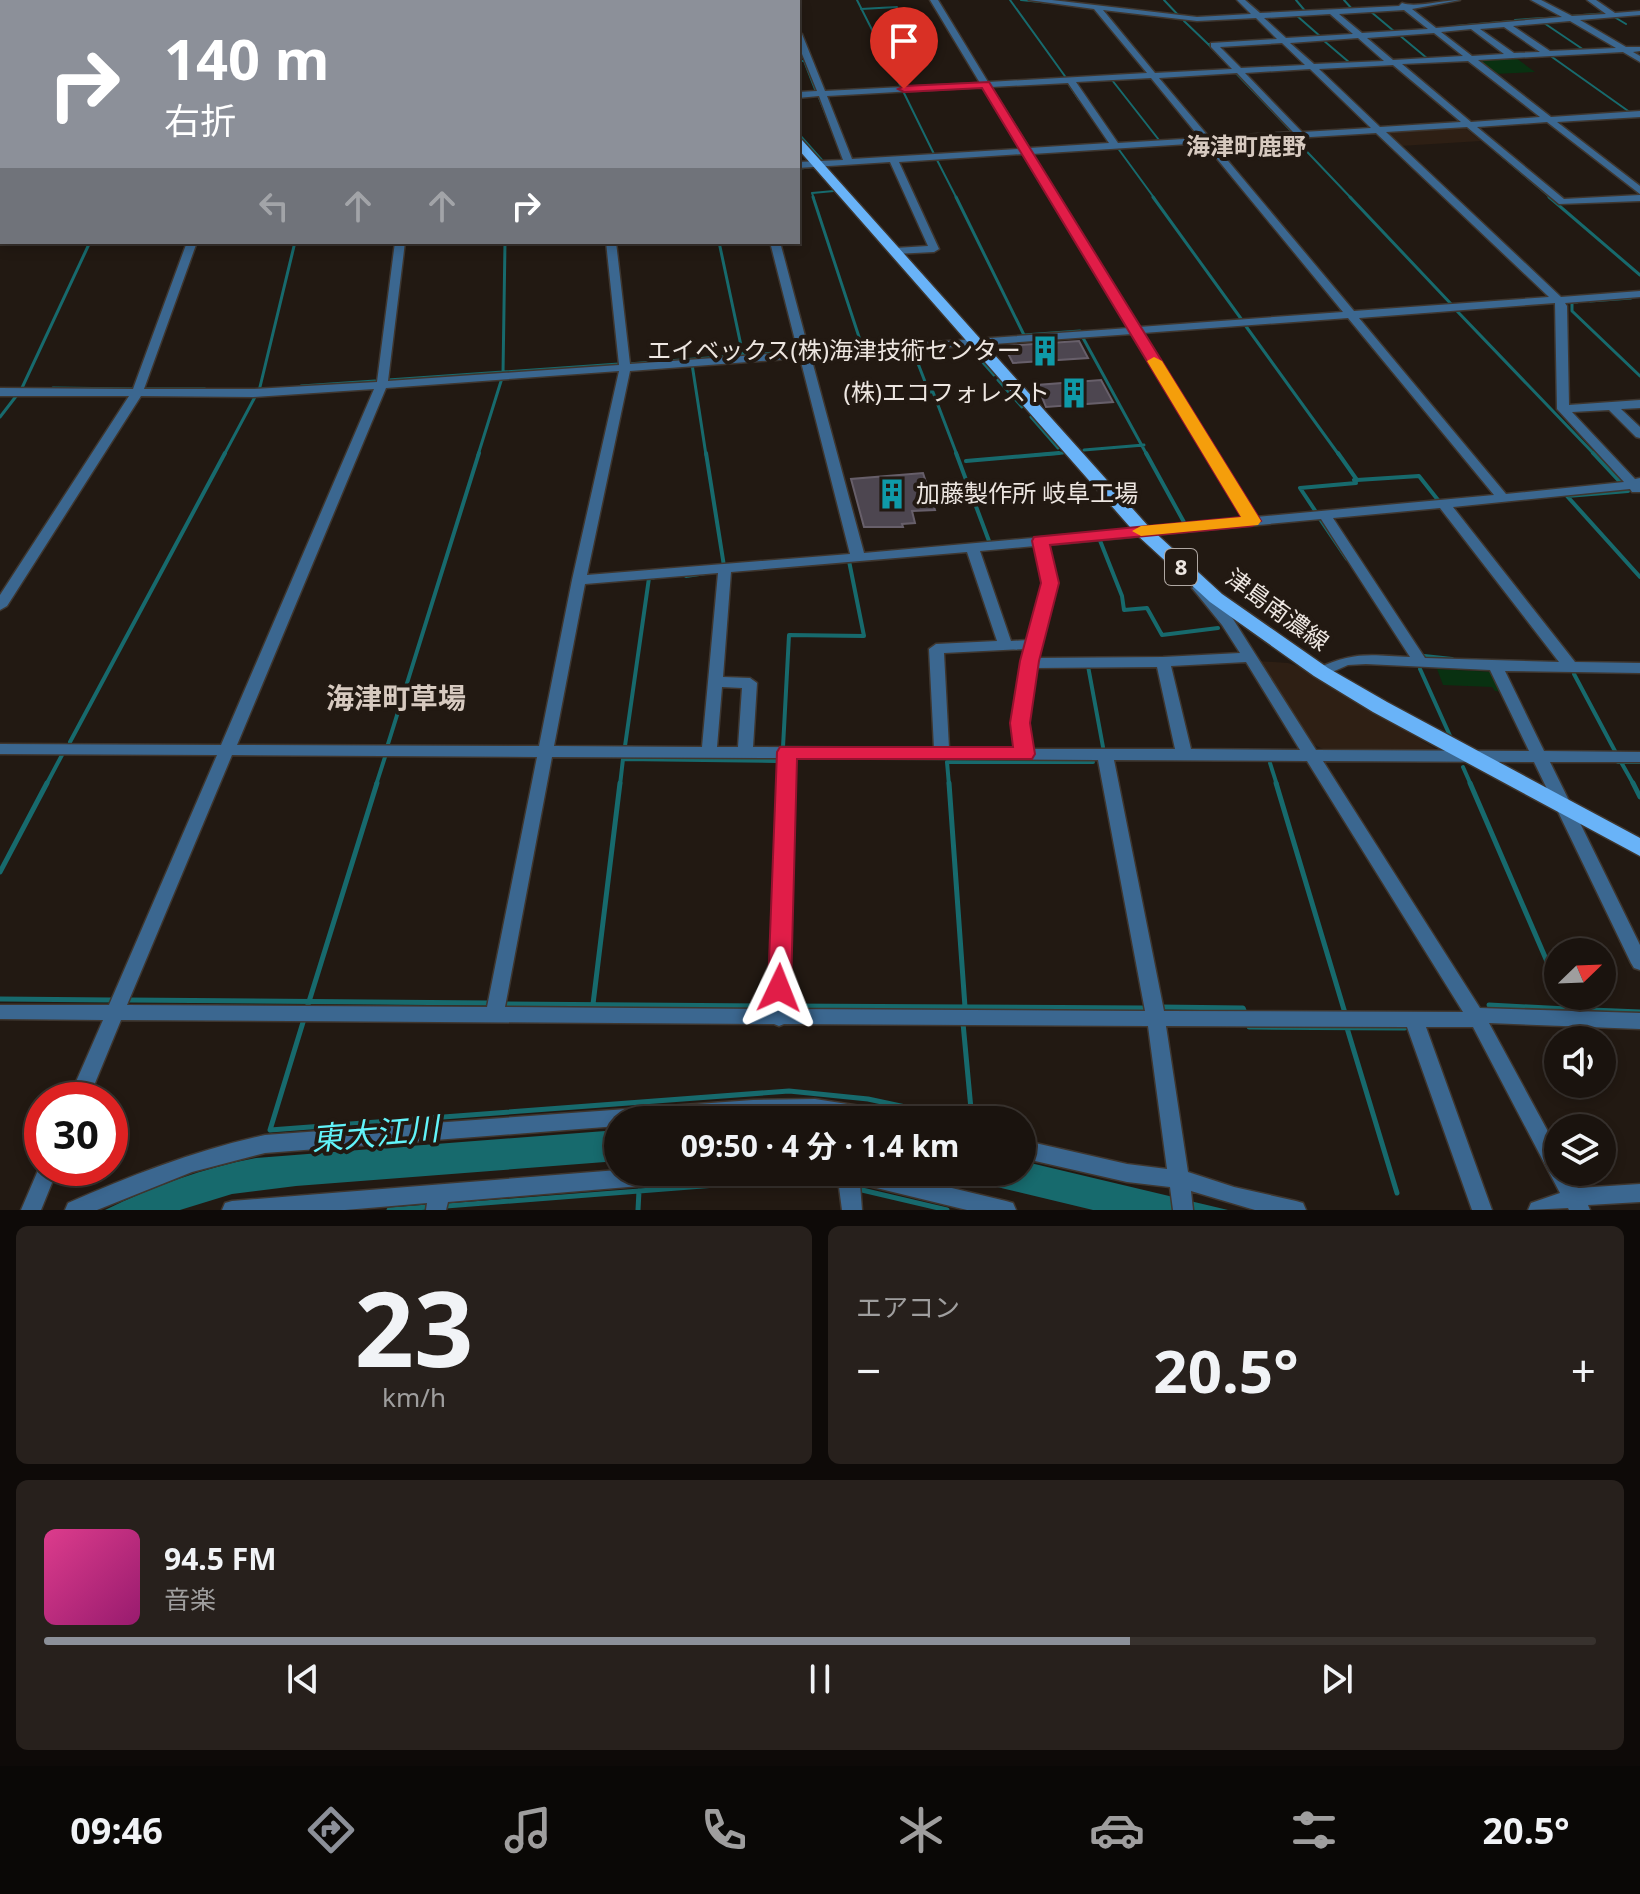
<!DOCTYPE html>
<html lang="ja">
<head>
<meta charset="utf-8">
<style>
  :root { --surface:#1a130e; --page:#27201c; --text:#f1f3f6; --muted:#9f9e9e; --line:#38322e; --accent:#8c9099 }
  body { margin:0; font-family:"Noto Sans","Noto Sans JP",sans-serif; background:var(--page); color:var(--text); height:100vh; display:flex; flex-direction:column; font-size:30px; white-space:nowrap }
  * { box-sizing:border-box; margin:0 }
  p { font-size:26px; color:var(--muted) }
  .icon { flex:none; width:44px; height:44px; fill:none; stroke:currentColor; stroke-width:2; stroke-linecap:round; stroke-linejoin:round }
  .map { position:relative; height:1210px; overflow:hidden }
  .drawer { display:flex; flex-direction:column; gap:16px; padding:16px; background:#0e0a08; flex:1 }
  .drawer>* { flex:none }
  .hud { position:absolute; left:0px; top:0px; width:800px; height:244px; box-shadow:0 4px 12px #0003,0 0 0 2px var(--line); background:#8c9099; color:#fff; overflow:hidden }
  .needle { width:52px; rotate:67deg }
  .buttons { position:absolute; left:1544px; top:938px; display:grid; gap:16px }
  .buttons a { display:grid; place-items:center; width:72px; height:72px; border-radius:50%; background:var(--surface); box-shadow:0 4px 12px #0003,0 0 0 2px var(--line); font-size:40px }
  .speed { position:absolute; left:24px; top:1082px; display:flex; gap:16px; font-size:40px; font-weight:700; text-align:center }
  .speed>* { display:grid; place-content:center; width:104px; height:104px; border-radius:50%; background:var(--surface); box-shadow:0 4px 12px #0003,0 0 0 2px var(--line); line-height:1 }
  .speed .limit { border:12px solid #d22; background:#fff; color:#111 }
  .pin { position:absolute; display:grid; place-items:center; width:68px; height:68px; color:#fff; margin:-82px -34px; border-radius:50% 50% 50% 0; rotate:-45deg; box-shadow:0 0 8px #0007 }
  .pin .icon { rotate:45deg }
  .me { position:absolute; width:88px; margin:-44px; rotate:2deg; stroke-linejoin:round; filter:drop-shadow(0 0 6px #0008) }
  .turn { display:flex; align-items:center; gap:28px; height:168px; padding:0 32px; font-size:36px }
  .turn .icon { width:104px; height:104px; stroke-width:2.5 }
  .turn b { display:block; font-size:56px; line-height:68px }
  .lanes { display:flex; align-items:center; height:76px; padding:0 32px; background:#0003; justify-content:center; gap:40px; direction:ltr }
  .lanes .off { opacity:.35 }
  .big { font-size:60px; font-weight:700; line-height:1.1 }
  .drawer .widget { flex:1; display:flex; flex-direction:column; justify-content:center; gap:12px; min-width:0; padding:0 28px; border-radius:12px; background:var(--page) }
  .drawer .dial { align-items:center; gap:0 }
  .dial b { font-size:104px; line-height:1 }
  .song { display:flex; align-items:center; gap:24px }
  .cover { width:96px; height:96px; border-radius:12px; background:linear-gradient(135deg,hsl(330 70% 55%),hsl(320 70% 35%)) }
  .played { height:8px; border-radius:4px; background:linear-gradient(90deg,var(--accent) 70%,var(--line) 70%) }
  .keys { display:flex; justify-content:space-around; direction:ltr }
  .heat { display:flex; justify-content:space-between; align-items:center; font-size:44px; direction:ltr }
  .drawer .tiles { flex:1; display:grid; gap:16px; grid-template-columns:1fr 1fr }
  .widget:last-child { grid-column:span 2 }
  .trip { position:absolute; left:604px; top:1106px; width:432px; height:80px; border-radius:40px; background:var(--surface); box-shadow:0 4px 12px #0003,0 0 0 2px var(--line); font-weight:700; line-height:80px; text-align:center }
  .tabs { display:flex; height:128px; justify-content:space-around; align-items:center; background:#0a0806; color:var(--muted) }
  .tabs .icon { width:56px; height:56px }
  .tabs .current { color:var(--accent) }
  .tabs b { font-size:36px; color:var(--text) }
  .map>svg:first-child { display:block }
  .built { fill:#2e1f14 }
  .green { fill:#093111 }
  .water { fill:#176a6d }
  .lines { fill:none; stroke-linecap:round; stroke-linejoin:round }
  .stream-far3 { stroke:#176a6d; stroke-width:2 }
  .stream-far2 { stroke:#176a6d; stroke-width:3 }
  .stream-far1 { stroke:#176a6d; stroke-width:4 }
  .stream { stroke:#176a6d; stroke-width:5 }
  .building { fill:#4d4650; stroke:#675f6a; stroke-width:2 }
  .minor-casing { stroke:#3e362f; stroke-width:3 }
  .major-casing { stroke:#3e362f; stroke-width:3 }
  .minor { fill:#3b6790; fill-rule:evenodd }
  .major { fill:#69b3f8; fill-rule:evenodd }
  .route { fill:#e11d48; stroke:#92132f; stroke-width:2 }
  .slow { fill:#f59e0b }
  .labels { text-anchor:middle; stroke-width:8; stroke-linejoin:round; paint-order:stroke }
  .shield { fill:#221912; stroke:#b0a8a3; stroke-width:2 }
  .shield-label { font-size:22px; font-weight:bold; fill:#ede6e1 }
  .far-quarter-label { font-size:24px; font-weight:bold; fill:#d7cac0; stroke:#221912 }
  .poi-label { font-size:24px; fill:#ede6e1; stroke:#221912; text-anchor:end }
  .street-label { font-size:24px; fill:#ede6e1; stroke:#221912 }
  .quarter-label { font-size:28px; font-weight:bold; fill:#d7cac0; stroke:#221912 }
  .near-water-label { font-size:32px; font-style:italic; fill:#62f3f9; stroke:#221912 }
</style>
</head>
<body>
<div class="map">
<svg width="1640" height="1210" viewBox="0 0 1640 1210">
  <rect width="100%" height="100%" fill="#221912"/>
  <path class="built" d="M1465 128 1481 141 1400 146 1385 133Z
    M1257 661 1288 663 1303 668 1437 750 1323 749 1308 742Z"/>
  <path class="green" d="M1516 58 1535 72 1494 74 1475 60Z
    M1437 669 1494 672 1504 692 1495 691 1492 687 1443 685Z"/>
  <path class="water" d="M618 1130V1161L296 1186 232 1194 180 1210H105C154 1186 203 1168 256 1158Z
    M1022 1161 1228 1210H1093L934 1172H1022Z"/>
  <g class="lines">
    <path class="stream-far3" d="M480 0 483 2
      M617 0 620 2
      M857 0 901 87
      M1010 0 1067 79
      M1021 0 1050 3
      M1164 0 1180 17
      M1296 0 1306 12
      M1344 0 1353 10
      M861 9 897 7
      M1370 11 1395 32
      M0 14 2 17
      M1296 15 1321 37
      M1611 15 1626 24
      M1570 16 1608 13
      M1547 18 1561 17
      M1515 20 1543 18
      M1184 21 1208 44
      M1541 21 1584 50
      M1455 26 1512 21
      M1398 34 1428 59
      M1323 40 1350 63
      M1216 44H1208L1296 136
      M1552 57 1631 113
      M798 61H804L816 92
      M1112 80 1159 140
      M1067 82 1079 100
      M903 91 934 154
      M818 95 843 159
      M798 133 822 160
      M1293 137 1352 199
      M1117 147 1155 199
      M1493 149 1552 199
      M936 158 957 199
      M0 167 2 171
      M798 169 811 167
      M814 199 812 193 834 191"/>
    <path class="stream-far2" d="M813 197 862 346
      M956 197 1024 335 1080 331
      M1153 197 1242 320
      M1350 197 1453 306
      M1549 197 1640 275
      M719 242 743 355
      M1590 301 1631 298
      M1577 302H1572V311L1640 376
      M1456 310 1595 455
      M1245 325 1339 455
      M1082 336 1147 455
      M912 348 929 392H933L957 455
      M810 350 910 344
      M978 357 994 375
      M628 364 801 351
      M692 364 706 455
      M503 374 505 242
      M388 380 619 364
      M998 380 1022 407
      M301 386 375 381
      M53 388 134 389
      M142 389H205
      M21 390 90 242
      M259 391 295 242
      M0 417 17 395
      M1031 417 1058 448
      M1084 450 1144 445
      M224 455 256 395
      M478 455 502 378
      M1035 455 1063 453"/>
    <path class="stream-far1" d="M706 453 724 566
      M956 453 989 541
      M1146 453 1185 524
      M1593 453 1621 483
      M966 461 1059 453
      M1357 480 1419 476 1438 500
      M1628 491 1567 496 1640 577
      M1316 512 1300 488 1356 483 1354 480H1357L1338 453
      M1320 519 1347 559
      M1096 538H1099L1122 596 1124 610 1147 608 1162 635 1218 628
      M686 576 719 571
      M1424 656 1452 659
      M1088 666 1103 747
      M1420 669 1451 738
      M1574 674 1616 753
      M70 742 225 453
      M388 744 479 453
      M625 746 649 578H653
      M783 747 789 635 864 636 849 561
      M1618 762H1640
      M1621 762 1634 785
      M1270 763 1277 785
      M1463 767 1471 785
      M46 785 62 755
      M376 785 385 757
      M620 785 623 759 776 761
      M949 785 947 762H1093"/>
    <path class="stream" d="M949 783 965 1007
      M1276 783 1345 1013
      M1470 783 1558 987
      M1633 783 1640 797
      M0 872 47 783
      M0 999 111 1000
      M128 1000 489 1003
      M501 1004 771 1006
      M593 1004 620 783
      M1489 1005 1567 1009 1562 996
      M786 1006 1144 1008
      M1160 1007 1243 1008 1245 1013
      M307 1008 377 783
      M1567 1009 1640 1012
      M304 1019 270 1130 789 1091 868 1099 966 1120
      M963 1023 972 1120
      M1248 1024 1249 1027 1405 1028
      M1347 1028 1397 1193
      M862 1190 947 1210
      M446 1206 766 1181 837 1185
      M389 1210 428 1207
      M638 1210 639 1191"/>
  </g>
  <path class="building" d="M1079 341 1088 358 1013 363 1004 346Z
    M1101 380 1113 402 1046 407 1037 385Z
    M923 473 935 510 912 511 915 523 902 524 903 527H864L851 479Z"/>
  <g class="lines">
    <g class="minor-casing">
      <path id="minor" d="M59 0H67L68 2H60Z
        M128 0H136L137 2H129Z
        M217 0H225L227 2H219Z
        M394 0H403L405 2H396Z
        M482 0H490L492 2H484Z
        M569 0H578L580 2H571Z
        M780 0H788L789 2H781Z
        M930 0H938L988 82 1147 73 1094 9 1029 0H1052L1197 17 1251 14 1237 0H1245L1260 13 1399 6 1402 3C1415 8 1443 0 1460 0L1412 9 1436 28 1562 17 1531 0H1541L1572 16 1606 14 1587 0H1596L1615 13 1640 11V15L1580 20 1626 47H1640V51L1633 52 1640 56V62L1623 52 1478 60 1551 117 1640 111V117L1557 122 1640 186V194L1547 122 1477 127 1564 199 1640 195V201L1559 204 1467 127 1386 132 1561 297 1640 291V297L1565 303 1567 306 1569 405 1640 400V408L1621 409 1640 427V438L1636 437 1609 410 1572 412 1635 479 1640 478V492H1632L1630 489 1453 507 1575 662 1640 663V673L1505 671 1544 751 1640 752V762H1550L1640 945V970L1634 968 1631 963 1534 762 1323 761 1480 1008 1640 1013V1029L1489 1023 1558 1150V1172H1570L1578 1188 1640 1184V1202L1588 1205 1590 1210H1569L1568 1208 1528 1210 1531 1203 1560 1193 1473 1027H1426L1492 1210H1472L1407 1027 1166 1026 1188 1172 1234 1187 1296 1201 1303 1203 1306 1210H1255L1191 1191 1193 1210H1173L1170 1187 1127 1182 1022 1158V1140L1127 1164 1167 1169 1148 1026 784 1024 779 1026 774 1024 121 1020 88 1100H68L103 1020 0 1019V1005H109L217 755 0 754V744L221 745 374 389 254 397 141 396 7 606 0 610V595L129 396H0V388L133 389 187 242H197L144 389H254L377 382 395 242H405L388 381 619 365 606 242H616L630 364 798 352 770 242H780L809 351 1129 328 1023 154 899 162 939 249 934 252 895 254 890 251 895 248 928 246 890 162 798 168V162L843 160 819 96 798 98V92L817 91 798 44V32L802 34 825 91 980 83ZM1103 10 1197 21 1256 18 1277 39 1211 43V47L1232 69 1155 73ZM1404 10 1428 29 1362 33 1339 14ZM1330 14 1353 34 1286 38 1264 18ZM1570 21 1616 48 1550 51 1513 26ZM1504 27 1540 52 1514 53 1480 29ZM1471 29 1504 54 1472 56 1441 32ZM1434 33 1463 56 1393 60 1367 38ZM1358 38 1384 61 1314 64 1290 43ZM1282 43 1305 65 1241 68 1220 47ZM1468 61 1540 117 1471 122 1402 64ZM1393 65 1461 122 1380 127 1319 69ZM1310 69 1371 128 1302 132 1245 73ZM1237 73 1293 132 1209 137 1159 78ZM1151 78 1200 138 1118 143 1076 82ZM1068 83 1109 143 1029 148 991 87ZM983 87 1020 149 852 159 827 96ZM1376 133 1549 297 1354 311 1213 143ZM1204 143 1343 312 1139 327 1032 154ZM1555 303 1557 409 1624 482 1506 494 1359 318ZM1348 318 1494 495 1256 517 1143 333ZM1132 334 1244 519 864 553 811 357ZM800 358 850 554 587 575 630 371ZM619 371 572 580 539 746 237 745 386 388ZM1440 508 1559 662 1425 658 1333 518ZM1321 519 1410 657C1370 655 1354 651 1316 669L1314 672 1316 675 1321 677 1348 665 1366 664 1490 670 1529 751 1316 750 1233 619 1204 585 1199 584 1192 588 1222 625 1240 653 1163 657 1037 658 1057 583 1048 545ZM1035 546 1043 583 1028 640 1011 641 980 551ZM967 552 997 641 936 644 929 649 934 748 753 747 757 683 750 678 723 677 731 572ZM718 573 702 747 554 746 585 584ZM1025 649 1012 723 1016 749 949 748 944 653ZM1246 662 1300 750 1191 749 1171 666ZM1157 667 1175 749H1032L1028 723 1035 668ZM722 687 742 688 738 747H717ZM232 755 537 757 487 1007 127 1005ZM552 757 779 758 770 1009 505 1007ZM795 758 1098 760 1145 1011 788 1009ZM1114 760 1307 761 1463 1012 1164 1011Z
        M0 19H2V27H0Z
        M0 35H2V39H0Z
        M0 235H2V241H0Z
        M815 1099 899 1112 906 1114 909 1120H845L815 1115 704 1120H618V1126L265 1153 192 1172 97 1210H65L68 1203C132 1175 196 1150 265 1135L753 1100Z
        M42 1161V1168H58L41 1210H21Z
        M618 1170V1172H710L707 1178 700 1181 448 1202 446 1210H426L427 1203 345 1210H222L225 1203 232 1201Z
        M837 1172H885L1006 1201 1013 1203 1016 1210H967L860 1184 862 1210H842Z"/>
    </g>
    <g class="major-casing">
      <path id="major" d="M659 0H670L672 2H661Z
        M0 129H2V135H0Z
        M798 139 802 140 1149 527 1222 594 1328 668 1387 702 1640 838V856L1373 712 1314 676 1210 602 1137 535 798 149Z"/>
    </g>
    <use href="#minor" class="minor"/>
    <use href="#major" class="major"/>
  </g>
  <path class="route" d="M989 82 1261 521 1252 526 1050 545 1059 583 1039 661 1030 723 1035 754 1032 759H797L791 988 788 995 779 998 771 995 768 988 777 752 780 747H1013L1010 723 1020 661 1041 583 1032 541 1034 537 1241 517 982 88 904 92 898 89 904 86Z"/>
  <path class="slow" d="M1154 357 1162 361 1261 521 1258 525 1141 536 1132 531 1141 526 1241 517 1147 361Z"/>
  <defs>
    <g id="building-bare" transform="scale(2.4)"><path d="M-4-6H4V6H1V3H-1V6H-4ZM-2.5-4.3h1.7v1.8h-1.7ZM.8-4.3h1.7v1.8H.8ZM-2.5-1h1.7V.8h-1.7ZM.8-1h1.7V.8H.8Z" fill="#0f9aa8" stroke="#221912" stroke-width="2.5" paint-order="stroke"/></g>
  </defs>
  <g fill-rule="evenodd">
    <use href="#building-bare" x="1045" y="351"/>
    <use href="#building-bare" x="1074" y="393"/>
    <use href="#building-bare" x="892" y="494"/>
  </g>
  <g class="labels">
    <rect class="shield" x="1165" y="549" width="32" height="36" rx="6"/>
    <g class="shield-label">
      <text x="1181" y="575">8</text>
    </g>
    <g class="far-quarter-label">
      <text x="1246" y="155">海津町鹿野</text>
    </g>
    <g class="poi-label">
      <text x="1021" y="359">エイベックス(株)海津技術センター</text>
      <text x="1050" y="401">(株)エコフォレスト</text>
      <text x="916" y="502" text-anchor="start">加藤製作所 岐阜工場</text>
    </g>
    <g class="street-label">
      <text transform="translate(1277 610) rotate(36)" y="8">津島南濃線</text>
    </g>
    <g class="quarter-label">
      <text x="396" y="708">海津町草場</text>
    </g>
    <g class="near-water-label">
      <text transform="translate(375 1134) rotate(-5)" y="11">東大江川</text>
    </g>
  </g>
</svg>
<div class="buttons">
<a><svg class="needle" viewBox="-14 -14 28 28"><path d="M0-13l5 13h-10z" fill="#e53935"/><path d="M0 13l5-13h-10z" fill="#9f9e9e"/></svg></a>
<a><svg class="icon" aria-label="sound" viewBox="0 0 24 24"><path d="M4 9h4l5-4v14l-5-4H4zM17 9q2 3 0 6"/></svg></a>
<a><svg class="icon" aria-label="layers" viewBox="0 0 24 24"><path d="M12 4l9 5-9 5-9-5zM3 14l9 5 9-5"/></svg></a>
</div>
<div class="speed"><div class="limit">30</div></div>
<div class="pin" style="left:904px;top:89px;background:#d93025"><svg class="icon" aria-label="arrive" viewBox="0 0 24 24"><path d="M6 21V4h12l-3 4 3 4H6"/></svg></div>
<svg class="me" style="left:779px;top:988px" viewBox="-20 -20 40 40"><path d="M0-17L14 15 0 8-14 15z" fill="#e11d48" stroke="#fff" stroke-width="4"/></svg>
<div class="trip">09:50 · 4 分 · 1.4 km</div>
<div class="hud">
<div class="turn"><svg class="icon" aria-label="right" viewBox="0 0 24 24"><path d="M7 20v-9h11M14 6l5 5-5 5"/></svg><div><b>140 m</b>右折</div></div>
<div class="lanes"><svg class="icon off" aria-label="left" viewBox="0 0 24 24"><path d="M17 20v-9H6M10 6l-5 5 5 5"/></svg><svg class="icon off" aria-label="ahead" viewBox="0 0 24 24"><path d="M12 20V5M6 11l6-6 6 6"/></svg><svg class="icon off" aria-label="ahead" viewBox="0 0 24 24"><path d="M12 20V5M6 11l6-6 6 6"/></svg><svg class="icon" aria-label="right" viewBox="0 0 24 24"><path d="M7 20v-9h11M14 6l5 5-5 5"/></svg></div>
</div>
</div>
<section class="drawer">
<div class="tiles">
<div class="widget dial"><b>23</b><p>km/h</p></div>
<div class="widget"><p>エアコン</p>
<div class="heat"><a>−</a><b class="big">20.5°</b><a>+</a></div>
</div>
<div class="widget">
<div class="song"><i class="cover"></i><div><b>94.5 FM</b><p>音楽</p></div></div>
<div class="played"></div>
<div class="keys"><svg class="icon" aria-label="previous" viewBox="0 0 24 24"><path d="M18 5L8 12l10 7zM5 5v14"/></svg><svg class="icon" aria-label="pause" viewBox="0 0 24 24"><path d="M8 5v14M16 5v14"/></svg><svg class="icon" aria-label="next" viewBox="0 0 24 24"><path d="M6 5l10 7-10 7zM19 5v14"/></svg></div>
</div>
</div>
</section>
<nav class="tabs">
<b>09:46</b>
<svg class="icon current" aria-label="directions" viewBox="0 0 24 24"><path d="M12 3l9 9-9 9-9-9zM9 14v-3h6M13 9l2 2-2 2"/></svg>
<svg class="icon" aria-label="music" viewBox="0 0 24 24"><path d="M9 18V5l10-2v13"/><circle cx="6" cy="18" r="3"/><circle cx="16" cy="16" r="3"/></svg>
<svg class="icon" aria-label="phone" viewBox="0 0 24 24"><path d="M5 4h4l2 5-3 2q2 4 5 5l2-3 5 2v4C11 20 4 13 5 4z"/></svg>
<svg class="icon" aria-label="climate" viewBox="0 0 24 24"><path d="M12 3v18M4 7l16 10M4 17L20 7"/></svg>
<svg class="icon" aria-label="car" viewBox="0 0 24 24"><path d="M5 17H2v-5l4-1 3-4h7l3 4 3 1v5h-3M9 17h6M6 11h13"/><circle cx="7" cy="17" r="2"/><circle cx="17" cy="17" r="2"/></svg>
<svg class="icon" aria-label="filters" viewBox="0 0 24 24"><path d="M4 7h16M4 17h16"/><circle cx="9" cy="7" r="2"/><circle cx="15" cy="17" r="2"/></svg>
<b>20.5°</b>
</nav>
</body>
</html>
